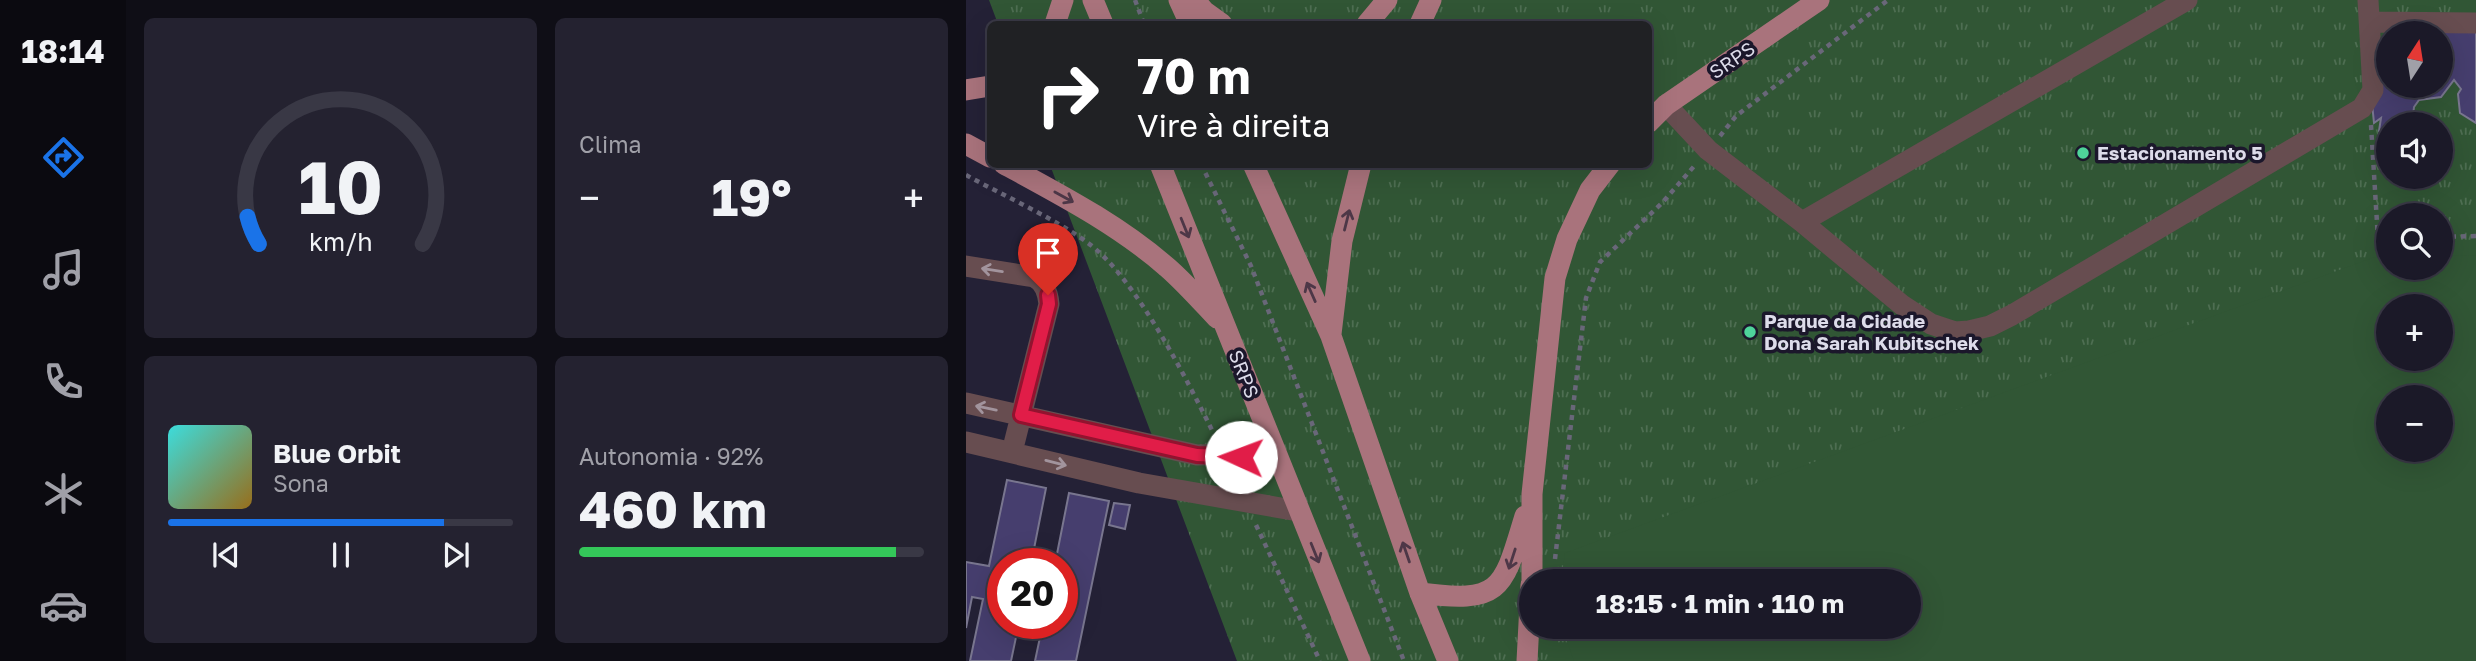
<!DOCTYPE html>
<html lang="pt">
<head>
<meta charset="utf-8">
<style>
  :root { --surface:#1b1928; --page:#242230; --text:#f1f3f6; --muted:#a0a0a8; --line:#393845; --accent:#1a73e8 }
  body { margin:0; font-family:"Golos Text",sans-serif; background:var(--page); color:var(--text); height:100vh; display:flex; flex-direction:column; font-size:26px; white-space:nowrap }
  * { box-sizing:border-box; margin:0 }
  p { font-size:23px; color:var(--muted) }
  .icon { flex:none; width:38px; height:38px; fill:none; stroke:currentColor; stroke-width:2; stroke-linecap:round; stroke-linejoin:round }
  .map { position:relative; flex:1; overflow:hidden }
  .side { display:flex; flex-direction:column; gap:18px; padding:18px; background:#0f0e16; width:840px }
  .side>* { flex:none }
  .hud { position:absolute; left:21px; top:21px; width:665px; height:147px; border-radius:10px; box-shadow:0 7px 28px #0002,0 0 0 2px var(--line); background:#202124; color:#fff; overflow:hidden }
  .needle { width:46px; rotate:12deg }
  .tools { position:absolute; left:1410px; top:21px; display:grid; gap:14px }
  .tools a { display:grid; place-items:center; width:77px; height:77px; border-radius:50%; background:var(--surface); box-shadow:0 7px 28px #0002,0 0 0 2px var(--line); font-size:35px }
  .speed { position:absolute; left:21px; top:548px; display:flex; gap:14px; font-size:35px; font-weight:700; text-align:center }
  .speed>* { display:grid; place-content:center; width:91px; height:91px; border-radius:50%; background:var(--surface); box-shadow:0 7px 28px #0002,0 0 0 2px var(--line); line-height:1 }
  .speed .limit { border:10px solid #d22; background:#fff; color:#111 }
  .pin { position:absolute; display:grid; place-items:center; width:60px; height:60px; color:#fff; margin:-72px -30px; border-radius:50% 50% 50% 0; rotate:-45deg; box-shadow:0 0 7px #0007 }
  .pin .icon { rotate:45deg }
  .me { position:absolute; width:77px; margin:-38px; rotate:272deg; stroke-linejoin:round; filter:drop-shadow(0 0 5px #0008) }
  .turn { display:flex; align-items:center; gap:24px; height:147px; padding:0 35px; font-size:32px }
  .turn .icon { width:91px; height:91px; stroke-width:2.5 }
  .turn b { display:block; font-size:49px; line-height:60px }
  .big { font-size:52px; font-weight:700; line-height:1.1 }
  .side .card { flex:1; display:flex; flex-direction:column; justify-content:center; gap:10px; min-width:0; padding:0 24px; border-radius:10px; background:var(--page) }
  .side .dial { align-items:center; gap:0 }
  .dial svg { height:182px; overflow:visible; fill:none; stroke:var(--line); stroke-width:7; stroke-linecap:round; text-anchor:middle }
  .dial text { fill:var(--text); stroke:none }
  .song { display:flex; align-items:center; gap:21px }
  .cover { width:84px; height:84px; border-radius:10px; background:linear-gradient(135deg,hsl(180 70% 55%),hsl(40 70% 35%)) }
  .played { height:7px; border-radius:4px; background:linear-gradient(90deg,var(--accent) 80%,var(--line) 80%) }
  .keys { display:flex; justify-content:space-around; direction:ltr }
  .heat { display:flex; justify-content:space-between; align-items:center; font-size:38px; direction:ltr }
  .charge { height:10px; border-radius:5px; background:linear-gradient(90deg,#34c759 92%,var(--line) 0) }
  .side .tiles { flex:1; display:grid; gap:18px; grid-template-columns:repeat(2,1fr) }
  .trip { position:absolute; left:553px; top:569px; width:402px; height:70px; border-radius:35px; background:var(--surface); box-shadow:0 7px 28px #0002,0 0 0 2px var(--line); font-weight:700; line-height:70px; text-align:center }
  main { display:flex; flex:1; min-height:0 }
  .tabs { display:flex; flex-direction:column; width:126px; justify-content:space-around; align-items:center; background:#0b0a10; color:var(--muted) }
  .tabs .icon { width:49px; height:49px }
  .tabs .current { color:var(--accent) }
  .tabs b { font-size:32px; color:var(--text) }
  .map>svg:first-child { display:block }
  .park { fill:url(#park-tufts); fill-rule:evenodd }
  .pitch { fill:#315635; fill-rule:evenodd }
  .building { fill:#463e6e; stroke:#79768f; stroke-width:2 }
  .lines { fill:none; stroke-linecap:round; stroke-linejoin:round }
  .path { stroke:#696779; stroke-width:4.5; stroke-dasharray:5 5; stroke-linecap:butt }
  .minor { stroke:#674d50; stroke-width:21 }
  .major { stroke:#a9737c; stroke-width:21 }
  .oneway { stroke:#4d3747 }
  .oneway2 { stroke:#a2949d }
  .route-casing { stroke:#92132f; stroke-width:18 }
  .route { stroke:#e11d48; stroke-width:12 }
  .poi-dot { fill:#4ed39a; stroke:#1b172b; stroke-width:2.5 }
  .labels { text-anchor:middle; stroke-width:7; stroke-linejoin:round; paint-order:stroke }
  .street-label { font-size:19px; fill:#dddcea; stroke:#1b172b }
  .poi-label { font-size:19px; font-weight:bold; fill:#dddcea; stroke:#1b172b; text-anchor:start }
</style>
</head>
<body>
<main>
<nav class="tabs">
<b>18:14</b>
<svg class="icon current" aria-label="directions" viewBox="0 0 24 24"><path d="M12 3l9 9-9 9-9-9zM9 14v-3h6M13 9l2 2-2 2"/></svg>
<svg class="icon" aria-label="music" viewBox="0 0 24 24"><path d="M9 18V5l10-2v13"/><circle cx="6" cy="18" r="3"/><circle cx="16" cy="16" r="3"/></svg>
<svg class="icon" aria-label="phone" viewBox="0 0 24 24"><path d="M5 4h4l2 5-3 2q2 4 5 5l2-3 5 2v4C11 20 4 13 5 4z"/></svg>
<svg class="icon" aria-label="climate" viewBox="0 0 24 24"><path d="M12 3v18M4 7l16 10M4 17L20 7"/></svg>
<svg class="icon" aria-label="car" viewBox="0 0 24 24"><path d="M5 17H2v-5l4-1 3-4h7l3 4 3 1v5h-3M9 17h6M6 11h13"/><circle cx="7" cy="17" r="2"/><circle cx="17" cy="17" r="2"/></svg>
</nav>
<section class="side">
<div class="tiles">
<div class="card dial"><svg viewBox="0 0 100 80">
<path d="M14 69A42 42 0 1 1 86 69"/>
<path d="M14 69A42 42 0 0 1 9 57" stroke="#1a73e8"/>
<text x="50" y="56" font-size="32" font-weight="700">10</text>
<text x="50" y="72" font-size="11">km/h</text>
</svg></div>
<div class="card"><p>Clima</p>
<div class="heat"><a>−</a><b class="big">19°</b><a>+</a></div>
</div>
<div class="card">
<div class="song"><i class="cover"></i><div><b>Blue Orbit</b><p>Sona</p></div></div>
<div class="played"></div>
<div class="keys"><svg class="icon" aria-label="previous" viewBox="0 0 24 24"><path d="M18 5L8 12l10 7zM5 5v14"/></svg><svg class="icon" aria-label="pause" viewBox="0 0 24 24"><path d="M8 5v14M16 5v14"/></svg><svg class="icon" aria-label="next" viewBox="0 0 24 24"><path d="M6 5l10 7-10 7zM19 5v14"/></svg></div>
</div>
<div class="card"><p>Autonomia · 92%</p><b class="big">460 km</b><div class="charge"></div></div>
</div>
</section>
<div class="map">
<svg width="1510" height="661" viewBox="0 0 1510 661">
  <defs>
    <pattern id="park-tufts" width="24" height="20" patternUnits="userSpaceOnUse" patternTransform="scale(1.75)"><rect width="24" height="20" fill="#315635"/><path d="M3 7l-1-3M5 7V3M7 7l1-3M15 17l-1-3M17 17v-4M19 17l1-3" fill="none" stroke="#4e6e52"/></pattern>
  </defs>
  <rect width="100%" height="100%" fill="#242136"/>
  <path class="park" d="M23 0H1510V661H271L84 165 682 164V24H32ZM1423 33H1475V86H1423ZM1423 124H1475V177H1423ZM1423 215H1475V268H1423ZM1423 306H1475V359H1423ZM1423 397H1475V450H1423ZM565 581H943V626H565Z"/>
  <path class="pitch" d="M1510 255V661H608L596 627 943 626V581H595L599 553 1406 258 1423 257V268H1475V256ZM1423 306H1475V359H1423ZM1423 397H1475V450H1423Z"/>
  <path class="building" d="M1510 26V123L1494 113 1492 94 1495 89 1488 80 1475 97 1453 100 1448 107 1446 124H1423L1421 141 1413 131 1415 118 1408 123 1406 103 1414 57H1423V86H1475V33H1472L1471 29Z
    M41 480 80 488 65 564H37V623H53L45 661H4L17 599 6 597 0 628V562L23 566Z
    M103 493 143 501 110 661H69L77 623H96V564H89Z
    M148 503 164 505 159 529 143 525Z"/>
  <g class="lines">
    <path class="path" d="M169 0 178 24
      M1405 125 1412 239H1423
      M754 136 770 116 922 0
      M235 164 285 266 438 661
      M0 175C38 196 88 218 122 243 170 278 221 380 248 434
      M1475 237 1510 236
      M290 525 354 661
      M589 559 620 298 634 262 696 203 730 164"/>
    <path class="minor" d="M1404 22 1510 23
      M700 105 742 150 836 222 936 305 965 324 989 332 1003 331 1024 326 1046 315 1396 108 1407 90 1402 0
      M836 222 1221 0
      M0 266 68 277C79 282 82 294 83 304L46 452
      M0 403 231 455 309 453
      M0 442 173 483 332 511"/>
    <path class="major" d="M127 0 137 24
      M213 0 224 24
      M229 0 238 11 256 24
      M89 24 97 0
      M401 24 421 0
      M454 24 465 0
      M0 90 24 86
      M682 123 700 105 853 0
      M0 144 24 157
      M38 164C95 195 153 225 202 268 219 283 235 301 251 318
      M194 164 394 661
      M287 164 365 336 454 593 482 661
      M365 334 376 241 395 164
      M566 581V494L589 278 601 239 624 190 644 164
      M454 593C536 604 537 589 559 516
      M561 661 565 585"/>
  </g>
  <defs><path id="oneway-shaft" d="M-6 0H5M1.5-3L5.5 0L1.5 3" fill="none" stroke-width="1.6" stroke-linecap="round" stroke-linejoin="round" transform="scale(1.75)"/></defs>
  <g class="oneway">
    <use href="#oneway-shaft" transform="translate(98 197) rotate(29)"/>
    <use href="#oneway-shaft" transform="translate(381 220) rotate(-76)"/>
    <use href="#oneway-shaft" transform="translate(219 228) rotate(68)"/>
    <use href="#oneway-shaft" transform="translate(345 292) rotate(-114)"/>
    <use href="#oneway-shaft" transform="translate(440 552) rotate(-109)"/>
    <use href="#oneway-shaft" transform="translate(349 553) rotate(68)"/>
    <use href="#oneway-shaft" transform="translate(546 559) rotate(108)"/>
  </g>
  <g class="oneway2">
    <use href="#oneway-shaft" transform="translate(26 270) rotate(-171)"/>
    <use href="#oneway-shaft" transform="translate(20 408) rotate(-168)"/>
    <use href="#oneway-shaft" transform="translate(90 463) rotate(14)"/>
  </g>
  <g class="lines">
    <g class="route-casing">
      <path id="route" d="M82 295 83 304 55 415 231 455 275 457"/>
    </g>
    <use href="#route" class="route"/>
  </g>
  <g class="poi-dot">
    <circle cx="1117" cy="153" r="7"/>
    <circle cx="784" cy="332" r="7"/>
  </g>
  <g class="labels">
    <g class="street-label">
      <text transform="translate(766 60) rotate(-34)" y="7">SRPS</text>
      <text transform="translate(278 374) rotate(68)" y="7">SRPS</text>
    </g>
    <g class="poi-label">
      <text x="1131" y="160">Estacionamento 5</text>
      <text x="798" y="328">Parque da Cidade<tspan x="798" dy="22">Dona Sarah Kubitschek</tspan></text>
    </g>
  </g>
</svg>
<div class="tools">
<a><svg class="needle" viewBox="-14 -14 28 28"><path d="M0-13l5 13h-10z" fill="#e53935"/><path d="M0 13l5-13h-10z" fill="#a0a0a8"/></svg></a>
<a><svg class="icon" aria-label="sound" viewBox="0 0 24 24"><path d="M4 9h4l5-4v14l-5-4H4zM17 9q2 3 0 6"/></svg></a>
<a><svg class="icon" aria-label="search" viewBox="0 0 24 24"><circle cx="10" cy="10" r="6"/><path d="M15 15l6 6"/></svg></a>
<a>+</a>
<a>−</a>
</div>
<div class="speed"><div class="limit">20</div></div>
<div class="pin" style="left:82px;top:295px;background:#d93025"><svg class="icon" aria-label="arrive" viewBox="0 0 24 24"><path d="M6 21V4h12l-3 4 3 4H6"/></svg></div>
<svg class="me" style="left:275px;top:457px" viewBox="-20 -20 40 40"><circle r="19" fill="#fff"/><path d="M0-13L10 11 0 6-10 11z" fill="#e11d48"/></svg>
<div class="trip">18:15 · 1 min · 110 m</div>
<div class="hud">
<div class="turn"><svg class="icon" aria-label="right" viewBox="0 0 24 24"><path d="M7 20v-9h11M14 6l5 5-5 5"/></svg><div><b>70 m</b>Vire à direita</div></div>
</div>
</div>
</main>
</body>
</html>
